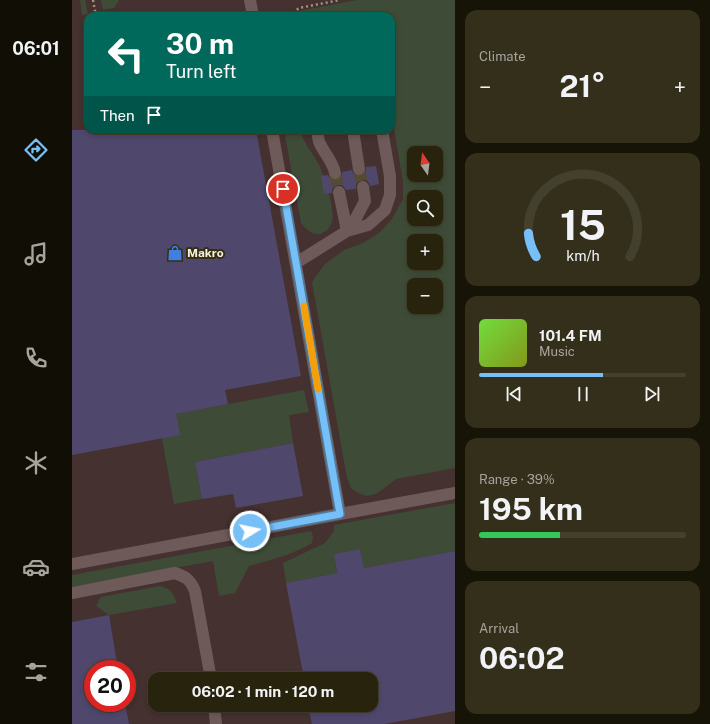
<!DOCTYPE html>
<html lang="en">
<head>
<meta charset="utf-8">
<style>
  :root { --surface:#28230d; --page:#342f1b; --text:#f1f3f6; --muted:#a5a49d; --line:#44402e; --accent:#77bff7 }
  body { margin:0; font-family:"Public Sans",sans-serif; background:var(--page); color:var(--text); height:100vh; display:flex; flex-direction:column; font-size:15px; white-space:nowrap }
  * { box-sizing:border-box; margin:0 }
  p { font-size:13px; color:var(--muted) }
  .icon { flex:none; width:22px; height:22px; fill:none; stroke:currentColor; stroke-width:2; stroke-linecap:round; stroke-linejoin:round }
  .map { position:relative; flex:1; overflow:hidden }
  .sheet { display:flex; flex-direction:column; gap:10px; padding:10px; background:#161307; width:255px }
  .sheet>* { flex:none }
  .banner { position:absolute; left:12px; top:12px; width:311px; height:122px; border-radius:12px; box-shadow:0 2px 6px #0003,0 0 0 1px var(--line); background:#00695c; color:#fff; overflow:hidden }
  .needle { width:26px; rotate:346deg }
  .fabs { position:absolute; left:335px; top:146px; display:grid; gap:8px }
  .fabs a { display:grid; place-items:center; width:36px; height:36px; border-radius:8px; background:var(--surface); box-shadow:0 2px 6px #0003,0 0 0 1px var(--line); font-size:20px }
  .speed { position:absolute; left:12px; top:660px; display:flex; gap:8px; font-size:20px; font-weight:700; text-align:center }
  .speed>* { display:grid; place-content:center; width:52px; height:52px; border-radius:50%; background:var(--surface); box-shadow:0 2px 6px #0003,0 0 0 1px var(--line); line-height:1 }
  .speed .limit { border:6px solid #d22; background:#fff; color:#111 }
  .pin { position:absolute; display:grid; place-items:center; width:34px; height:34px; color:#fff; margin:-17px; border:2px solid #fff; border-radius:50%; box-shadow:0 1px 4px #0007 }
  .me { position:absolute; width:44px; margin:-22px; rotate:80deg; stroke-linejoin:round; filter:drop-shadow(0 0 3px #0008) }
  .turn { display:flex; align-items:center; gap:14px; height:84px; padding:0 16px; font-size:18px }
  .turn .icon { width:52px; height:52px; stroke-width:2.5 }
  .turn b { display:block; font-size:28px; line-height:34px }
  .then { display:flex; align-items:center; height:38px; padding:0 16px; background:#0003; gap:8px; font-size:15px }
  .big { font-size:30px; font-weight:700; line-height:1.1 }
  .sheet .card { flex:1; display:flex; flex-direction:column; justify-content:center; gap:6px; min-width:0; padding:0 14px; border-radius:12px; background:var(--page) }
  .sheet .dial { align-items:center; gap:0 }
  .dial svg { height:104px; overflow:visible; fill:none; stroke:var(--line); stroke-width:7; stroke-linecap:round; text-anchor:middle }
  .dial text { fill:var(--text); stroke:none }
  .song { display:flex; align-items:center; gap:12px }
  .cover { width:48px; height:48px; border-radius:6px; background:linear-gradient(135deg,hsl(100 70% 55%),hsl(70 70% 35%)) }
  .played { height:4px; border-radius:2px; background:linear-gradient(90deg,var(--accent) 60%,var(--line) 60%) }
  .keys { display:flex; justify-content:space-around; direction:ltr }
  .heat { display:flex; justify-content:space-between; align-items:center; font-size:22px; direction:ltr }
  .charge { height:6px; border-radius:3px; background:linear-gradient(90deg,#34c759 39%,var(--line) 0) }
  .trip { position:absolute; left:76px; top:672px; width:230px; height:40px; border-radius:12px; background:var(--surface); box-shadow:0 2px 6px #0003,0 0 0 1px var(--line); font-weight:700; line-height:40px; text-align:center }
  main { display:flex; flex:1; min-height:0 }
  .menu { display:flex; flex-direction:column; width:72px; justify-content:space-around; align-items:center; background:#100e05; color:var(--muted) }
  .menu .icon { width:28px; height:28px }
  .menu .active { color:var(--accent) }
  .menu b { font-size:18px; color:var(--text) }
  .map>svg:first-child { display:block }
  .industrial { fill:#45312f; fill-rule:evenodd }
  .green { fill:#3e4c37; fill-rule:evenodd }
  .building { fill:#50486c }
  .lines { fill:none; stroke-linecap:round; stroke-linejoin:round }
  .minor-tunnel { stroke:#534c30; stroke-width:12; stroke-dasharray:12 6; stroke-linecap:butt }
  .path { stroke:#9d9780; stroke-width:2.5; stroke-dasharray:2 3; stroke-linecap:butt }
  .minor { stroke:#6e5a59; stroke-width:12 }
  .route-casing { stroke:#4d7ca1; stroke-width:10 }
  .route { stroke:#77bff7; stroke-width:7 }
  .slow { stroke:#f59e0b; stroke-width:7 }
  .labels { text-anchor:middle; stroke-width:4; stroke-linejoin:round; paint-order:stroke }
  .poi-label { font-size:12px; font-weight:bold; fill:#f7f3e2; stroke:#362f11; text-anchor:start }
</style>
</head>
<body>
<main>
<nav class="menu">
<b>06:01</b>
<svg class="icon active" aria-label="directions" viewBox="0 0 24 24"><path d="M12 3l9 9-9 9-9-9zM9 14v-3h6M13 9l2 2-2 2"/></svg>
<svg class="icon" aria-label="music" viewBox="0 0 24 24"><path d="M9 18V5l10-2v13"/><circle cx="6" cy="18" r="3"/><circle cx="16" cy="16" r="3"/></svg>
<svg class="icon" aria-label="phone" viewBox="0 0 24 24"><path d="M5 4h4l2 5-3 2q2 4 5 5l2-3 5 2v4C11 20 4 13 5 4z"/></svg>
<svg class="icon" aria-label="climate" viewBox="0 0 24 24"><path d="M12 3v18M4 7l16 10M4 17L20 7"/></svg>
<svg class="icon" aria-label="car" viewBox="0 0 24 24"><path d="M5 17H2v-5l4-1 3-4h7l3 4 3 1v5h-3M9 17h6M6 11h13"/><circle cx="7" cy="17" r="2"/><circle cx="17" cy="17" r="2"/></svg>
<svg class="icon" aria-label="filters" viewBox="0 0 24 24"><path d="M4 7h16M4 17h16"/><circle cx="9" cy="7" r="2"/><circle cx="15" cy="17" r="2"/></svg>
</nav>
<div class="map">
<svg width="383" height="724" viewBox="0 0 383 724">
  <rect width="100%" height="100%" fill="#362f11"/>
  <path class="industrial" d="M0 0H383V724H0ZM16 16H319V130H16ZM342 153H364V175H342ZM342 197H364V219H342ZM342 241H364V263H342ZM342 285H364V307H342ZM21 669H55V703H21ZM83 679H299V705H83Z"/>
  <path class="green" d="M8 0H13L16 14 10 15Z
    M29 0H47L42 8 31 10Z
    M285 0H383V468L324 479 306 493 295 496 286 493 279 488 275 478 240 282 252 265 272 250 291 243 307 233 320 219 331 199V181L319 111V16H222L227 11ZM342 153H364V175H342ZM342 197H364V219H342ZM342 241H364V263H342ZM342 285H364V307H342Z
    M212 130H229C231 144 241 153 247 165 252 175 264 213 260 222 258 228 253 233 247 234 239 235 233 228 229 223Z
    M232 390 237 412 217 415 221 443 123 462 130 499 102 504 86 417Z
    M383 503V551L292 568 288 549 262 554 265 573 214 583 211 563 253 543 262 531V525Z
    M239 531 241 536 240 543C220 555 199 560 177 566L163 593 147 596 141 561 0 587V575Z
    M88 586C99 589 101 592 105 603L37 615 24 606 29 597Z"/>
  <path class="building" d="M0 130H184L229 376 153 390 156 404 104 414 108 435 0 455Z
    M304 166 307 184 298 186 297 183 294 180H290L287 181 284 184V189L274 190 272 187 270 185H266L262 187 260 189V193L252 194 249 176 256 175 258 178 261 180H264L268 178 270 175V172L280 170 281 173 284 176H289L292 175 294 172V167Z
    M221 443 231 496 164 508 161 494 130 499 123 462Z
    M288 549 292 568 383 551V711L312 724H240L236 705H299V679H232L214 583 265 573 262 554Z
    M37 615 46 669H21V703H53L57 724H0V622Z"/>
  <g class="lines">
    <path class="minor-tunnel" d="M287 169 291 187
      M263 173 267 192"/>
    <path class="path" d="M21 0 24 16
      M217 16 227 8 268 0"/>
    <path class="minor" d="M178 0 181 16
      M200 130 268 514 383 493
      M281 130 287 169
      M245 131C246 135 246 140 248 144 253 154 261 162 263 173
      M267 192 275 231 296 225 313 210 318 195V176L310 130
      M224 263 275 231 284 218 293 201 291 187
      M0 564 268 514
      M0 593 103 573C114 577 118 579 123 591L139 679
      M142 705 144 724"/>
  </g>
  <g class="lines">
    <g class="route-casing">
      <path id="route" d="M178 531 268 514 211 189"/>
    </g>
    <use href="#route" class="route"/>
    <path class="slow" d="M232 306 246 389"/>
  </g>
  <defs>
    <g id="shop-bare" transform="scale(1.2)"><path d="M-5-2.5h2.3a2.7 3.5 0 0 1 5.4 0H5L5.5 6h-11ZM-1.5-2.5h3a1.5 2.3 0 0 0-3 0Z" fill="#3f7fe0" stroke="#362f11" stroke-width="2.5" paint-order="stroke"/></g>
  </defs>
  <g fill-rule="evenodd">
    <use href="#shop-bare" x="103" y="253"/>
  </g>
  <g class="labels">
    <g class="poi-label">
      <text x="115" y="257">Makro</text>
    </g>
  </g>
</svg>
<div class="fabs">
<a><svg class="needle" viewBox="-14 -14 28 28"><path d="M0-13l5 13h-10z" fill="#e53935"/><path d="M0 13l5-13h-10z" fill="#a5a49d"/></svg></a>
<a><svg class="icon" aria-label="search" viewBox="0 0 24 24"><circle cx="10" cy="10" r="6"/><path d="M15 15l6 6"/></svg></a>
<a>+</a>
<a>−</a>
</div>
<div class="speed"><div class="limit">20</div></div>
<div class="pin" style="left:211px;top:189px;background:#d93025"><svg class="icon" aria-label="arrive" viewBox="0 0 24 24"><path d="M6 21V4h12l-3 4 3 4H6"/></svg></div>
<svg class="me" style="left:178px;top:531px" viewBox="-20 -20 40 40"><circle r="17" fill="#77bff7" stroke="#fff" stroke-width="3"/><path d="M0-11L8 9 0 5-8 9z" fill="#fff"/></svg>
<div class="trip">06:02 · 1 min · 120 m</div>
<div class="banner">
<div class="turn"><svg class="icon" aria-label="left" viewBox="0 0 24 24"><path d="M17 20v-9H6M10 6l-5 5 5 5"/></svg><div><b>30 m</b>Turn left</div></div>
<div class="then">Then<svg class="icon" aria-label="arrive" viewBox="0 0 24 24"><path d="M6 21V4h12l-3 4 3 4H6"/></svg></div>
</div>
</div>
<section class="sheet">
<div class="card"><p>Climate</p>
<div class="heat"><a>−</a><b class="big">21°</b><a>+</a></div>
</div>
<div class="card dial"><svg viewBox="0 0 100 80">
<path d="M14 69A42 42 0 1 1 86 69"/>
<path d="M14 69A42 42 0 0 1 8 51" stroke="#77bff7"/>
<text x="50" y="56" font-size="32" font-weight="700">15</text>
<text x="50" y="72" font-size="11">km/h</text>
</svg></div>
<div class="card">
<div class="song"><i class="cover"></i><div><b>101.4 FM</b><p>Music</p></div></div>
<div class="played"></div>
<div class="keys"><svg class="icon" aria-label="previous" viewBox="0 0 24 24"><path d="M18 5L8 12l10 7zM5 5v14"/></svg><svg class="icon" aria-label="pause" viewBox="0 0 24 24"><path d="M8 5v14M16 5v14"/></svg><svg class="icon" aria-label="next" viewBox="0 0 24 24"><path d="M6 5l10 7-10 7zM19 5v14"/></svg></div>
</div>
<div class="card"><p>Range · 39%</p><b class="big">195 km</b><div class="charge"></div></div>
<div class="card"><p>Arrival</p><b class="big">06:02</b></div>
</section>
</main>
</body>
</html>
